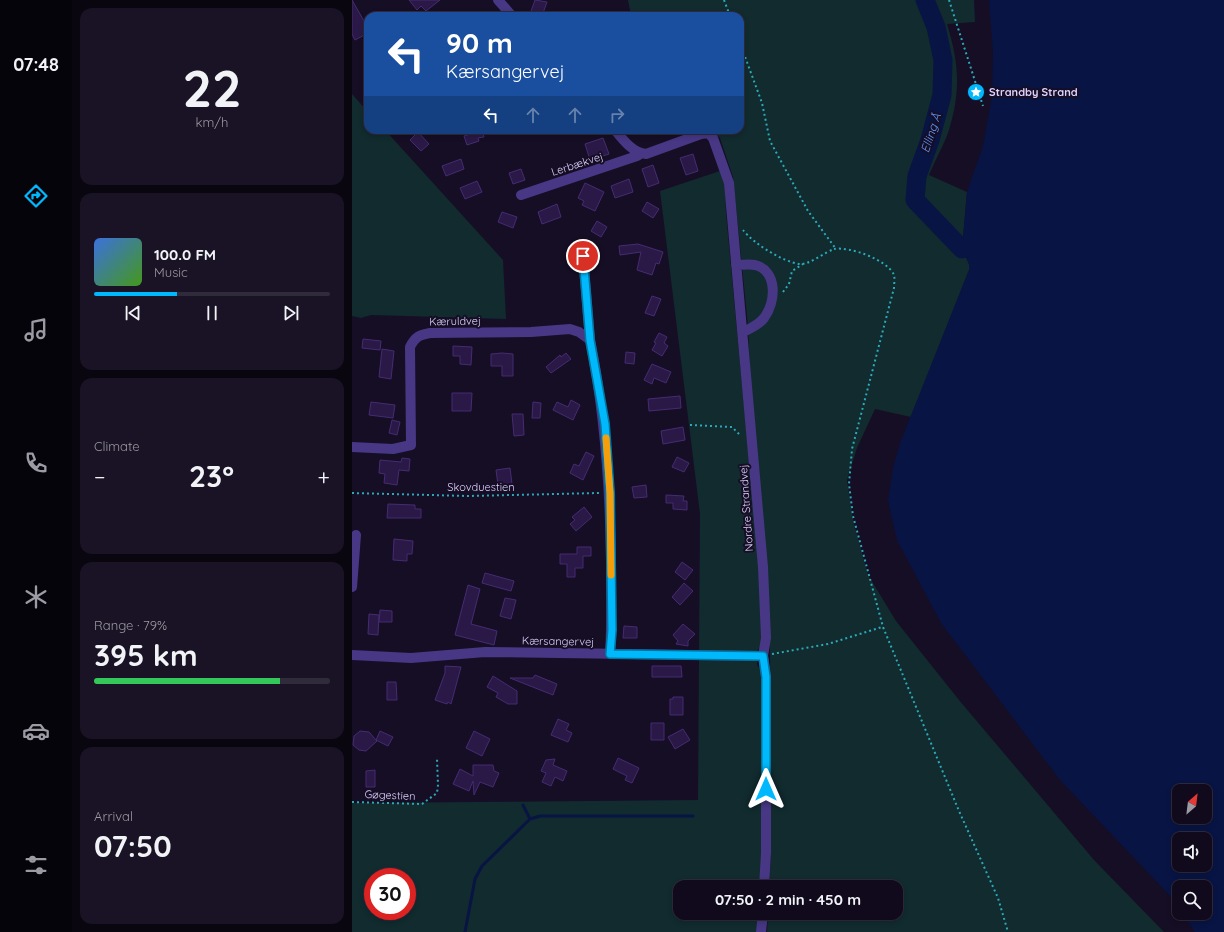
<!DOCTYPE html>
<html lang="en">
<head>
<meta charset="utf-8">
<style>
  :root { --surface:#100a1c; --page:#191325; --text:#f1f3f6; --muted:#9c9aa3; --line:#302b3b; --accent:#00b9fd }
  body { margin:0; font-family:Quicksand,sans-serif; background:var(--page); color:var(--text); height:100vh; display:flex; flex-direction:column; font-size:15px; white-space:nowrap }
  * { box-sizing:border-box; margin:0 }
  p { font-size:13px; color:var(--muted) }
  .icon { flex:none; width:22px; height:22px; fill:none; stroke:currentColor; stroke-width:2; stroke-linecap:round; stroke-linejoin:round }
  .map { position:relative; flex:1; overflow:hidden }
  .side { display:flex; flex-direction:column; gap:8px; padding:8px; background:#09060f; width:280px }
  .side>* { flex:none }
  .top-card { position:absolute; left:12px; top:12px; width:380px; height:122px; border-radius:12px; box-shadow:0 2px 6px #0003,0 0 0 1px var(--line); background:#1a4fa0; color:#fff; overflow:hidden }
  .needle { width:26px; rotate:28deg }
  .fabs { position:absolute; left:820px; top:784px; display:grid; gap:8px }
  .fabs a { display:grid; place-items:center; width:40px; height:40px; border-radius:8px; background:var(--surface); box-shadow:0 2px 6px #0003,0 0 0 1px var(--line); font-size:20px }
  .speed { position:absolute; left:12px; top:868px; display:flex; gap:8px; font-size:20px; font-weight:700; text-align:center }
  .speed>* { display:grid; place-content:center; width:52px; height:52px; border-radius:50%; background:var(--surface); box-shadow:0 2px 6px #0003,0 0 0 1px var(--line); line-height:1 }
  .speed .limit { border:6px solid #d22; background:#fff; color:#111 }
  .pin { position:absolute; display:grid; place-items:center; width:34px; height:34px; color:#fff; margin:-17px; border:2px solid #fff; border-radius:50%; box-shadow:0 1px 4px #0007 }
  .me { position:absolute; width:44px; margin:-22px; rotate:0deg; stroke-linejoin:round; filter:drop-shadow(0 0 3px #0008) }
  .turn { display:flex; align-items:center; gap:14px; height:84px; padding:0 16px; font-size:18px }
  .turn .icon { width:52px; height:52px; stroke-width:2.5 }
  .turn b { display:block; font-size:28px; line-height:34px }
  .lanes { display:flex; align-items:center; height:38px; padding:0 16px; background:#0003; justify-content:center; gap:20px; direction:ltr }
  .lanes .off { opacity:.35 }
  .big { font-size:30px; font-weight:800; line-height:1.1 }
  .side .widget { flex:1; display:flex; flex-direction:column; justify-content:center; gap:6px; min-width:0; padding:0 14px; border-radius:12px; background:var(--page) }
  .side .dial { align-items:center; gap:0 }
  .dial b { font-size:52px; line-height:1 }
  .song { display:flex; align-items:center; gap:12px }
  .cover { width:48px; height:48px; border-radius:6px; background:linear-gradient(135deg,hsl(220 70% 55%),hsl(100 70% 35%)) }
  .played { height:4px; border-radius:2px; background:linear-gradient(90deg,var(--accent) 35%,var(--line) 35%) }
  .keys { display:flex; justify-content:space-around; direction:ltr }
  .heat { display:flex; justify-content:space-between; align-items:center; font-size:22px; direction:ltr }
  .charge { height:6px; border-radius:3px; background:linear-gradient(90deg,#34c759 79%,var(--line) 0) }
  .trip { position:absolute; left:321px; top:880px; width:230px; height:40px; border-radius:12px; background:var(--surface); box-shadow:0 2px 6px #0003,0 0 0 1px var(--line); font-weight:800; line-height:40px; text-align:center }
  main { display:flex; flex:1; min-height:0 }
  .dock { display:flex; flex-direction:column; width:72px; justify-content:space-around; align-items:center; background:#06040b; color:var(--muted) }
  .dock .icon { width:28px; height:28px }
  .dock .current { color:var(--accent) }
  .dock b { font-size:18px; color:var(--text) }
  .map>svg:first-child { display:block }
  .green { fill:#112b2f; fill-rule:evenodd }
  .water { fill:#081443; fill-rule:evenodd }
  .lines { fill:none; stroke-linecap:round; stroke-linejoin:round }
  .stream { stroke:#081443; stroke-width:3 }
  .river { stroke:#081443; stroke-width:19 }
  .building { fill:#2a1946; stroke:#452b73 }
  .path { stroke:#2baaba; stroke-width:2; stroke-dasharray:2 3; stroke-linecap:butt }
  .street { stroke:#473785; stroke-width:10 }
  .route-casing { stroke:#0078a4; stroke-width:10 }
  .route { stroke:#00b9fd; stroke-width:7 }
  .slow { stroke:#f59e0b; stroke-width:7 }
  .labels { text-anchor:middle; stroke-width:4; stroke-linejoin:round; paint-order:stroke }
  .poi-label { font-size:11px; font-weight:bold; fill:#ded2ff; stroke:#160e25; text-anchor:start }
  .street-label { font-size:11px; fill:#ded2ff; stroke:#160e25 }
  .water-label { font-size:12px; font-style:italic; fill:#609bff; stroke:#160e25 }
</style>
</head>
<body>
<main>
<nav class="dock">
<b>07:48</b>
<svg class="icon current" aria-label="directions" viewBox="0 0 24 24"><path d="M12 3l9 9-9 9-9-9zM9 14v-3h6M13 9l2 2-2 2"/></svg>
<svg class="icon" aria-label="music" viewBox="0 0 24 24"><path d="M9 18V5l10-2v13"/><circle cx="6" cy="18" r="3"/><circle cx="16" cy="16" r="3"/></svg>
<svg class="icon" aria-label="phone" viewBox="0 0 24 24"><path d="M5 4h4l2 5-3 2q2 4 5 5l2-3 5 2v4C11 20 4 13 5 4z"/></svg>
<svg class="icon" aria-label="climate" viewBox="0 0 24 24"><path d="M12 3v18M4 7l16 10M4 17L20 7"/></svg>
<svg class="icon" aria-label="car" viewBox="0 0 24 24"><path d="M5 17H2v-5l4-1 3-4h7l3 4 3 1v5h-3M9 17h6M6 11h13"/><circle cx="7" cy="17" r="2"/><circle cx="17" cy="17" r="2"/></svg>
<svg class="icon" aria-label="filters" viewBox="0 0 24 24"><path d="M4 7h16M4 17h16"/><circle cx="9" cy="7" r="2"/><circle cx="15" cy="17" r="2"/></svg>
</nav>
<section class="side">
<div class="widget dial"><b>22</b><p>km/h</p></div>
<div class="widget">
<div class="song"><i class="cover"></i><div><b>100.0 FM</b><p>Music</p></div></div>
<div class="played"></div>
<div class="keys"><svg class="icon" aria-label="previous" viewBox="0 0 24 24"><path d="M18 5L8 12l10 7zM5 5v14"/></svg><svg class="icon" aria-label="pause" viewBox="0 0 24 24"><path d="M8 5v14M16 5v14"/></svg><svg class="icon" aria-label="next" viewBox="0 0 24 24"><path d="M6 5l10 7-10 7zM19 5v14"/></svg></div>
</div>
<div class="widget"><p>Climate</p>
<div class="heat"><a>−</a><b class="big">23°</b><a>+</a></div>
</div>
<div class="widget"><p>Range · 79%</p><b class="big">395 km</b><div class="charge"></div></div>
<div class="widget"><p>Arrival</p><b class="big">07:50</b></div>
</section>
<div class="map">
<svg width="872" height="932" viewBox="0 0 872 932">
  <rect width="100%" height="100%" fill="#160e25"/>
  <path class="green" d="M276 0H622L623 22 595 24C607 63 609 90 597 130 592 145 583 160 577 175L615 192 610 249 617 264V270L559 417 523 409 505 448 495 480 501 520 516 575 544 621 607 700 742 860 812 932H415L416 913H544V887H417L419 853 418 650 414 562 399 398 396 326 381 177 368 138 360 130H388V16H279Z
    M0 94 16 112V130H33L151 260 154 319 19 315 9 318 0 316Z
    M368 171 373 185 374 213 407 567 410 645 405 651V665L409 670 411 852 409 887H328V913H407L406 932H0V803L346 800 348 514 308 191ZM21 877H55V911H21Z"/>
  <path class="water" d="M637 0H872V932H843L830 913H853V887H827V908L822 900 708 780 589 623 545 540 536 501 541 468 548 443 617 270V264L610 249 615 192 631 146 640 96 641 53ZM827 791H853V817H827ZM827 839H853V865H827Z"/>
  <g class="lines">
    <path class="stream" d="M171 805 178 819
      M113 932 123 879 130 866 178 819 188 816H341"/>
    <path class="river" d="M573 0 584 27 591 60 590 95 578 140 565 176 563 200 610 249"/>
  </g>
  <path class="building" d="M0 0 16 28V33L3 40 0 34Z
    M57 0H88L74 11 69 6 65 10Z
    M183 0 195 2 190 16 178 14Z
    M121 130H130L132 137 126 138 127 141 115 145 112 136 122 133Z
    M66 132 77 144 69 151 58 140Z
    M251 138 257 154 238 160 233 144Z
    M341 154 346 171 334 175 328 158Z
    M109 159 112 169 94 176 90 166Z
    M301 165 307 183 296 187 290 169Z
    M169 169 173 180 161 184 157 173Z
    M277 179 281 192 263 198 259 186Z
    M125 181 130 192 113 199 108 188Z
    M233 183 252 192 243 211 230 205 232 201 226 198Z
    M295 202 307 209 301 218 290 211Z
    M205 204 209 217 190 224 186 212Z
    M150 212 165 217 161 228 146 222Z
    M245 221 255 227 249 237 239 231Z
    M286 244 311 252 307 264 304 263 300 275 285 270 289 252 268 255 267 246Z
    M300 296 309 299 302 316 293 313Z
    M307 333 315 337 312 343 316 346 310 356 300 350 304 343 302 342Z
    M11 339 29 341 28 350 10 348Z
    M101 346 120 347 119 365 108 364V356H101Z
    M30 349 42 351 39 379 27 377Z
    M274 352 283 353 282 364 273 363Z
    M150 353 161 354V376H150V366H139V354Z
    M214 353 219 359 199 373 194 367 208 355 209 357Z
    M300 364 319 372 314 383 302 378 300 384 292 380Z
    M100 393H120L119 411H100Z
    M328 396 329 408 297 411 296 399Z
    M219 400 228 405 221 420 201 410 205 402 216 407Z
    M19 402 43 405 41 418 17 415Z
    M181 402 189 403 188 418H180Z
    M160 414H171L172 435 162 436Z
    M40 420 48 422 45 435 37 433Z
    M331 427 333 440 311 444 309 431Z
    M234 452 242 456 231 480 218 473 222 464 227 466Z
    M325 457 337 463 332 472 320 467Z
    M50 458 58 459 57 471 47 470 45 485 32 483 33 474 27 473 28 460 49 462Z
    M158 468 160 484 146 485 144 470Z
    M294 485 295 497 282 498 280 487Z
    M314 495 332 496 331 501H335V510L321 509V503H314Z
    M36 504 63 505V509H69V518H35Z
    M232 507 240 517 224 531 218 524 223 520 220 517Z
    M42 539 61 541 60 554H55V561L41 560Z
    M225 547H239V556H231V568H223V577H215V564H208V554H225Z
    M330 562 341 570 333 580 323 572Z
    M133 573 162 581 159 591 130 583Z
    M332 583 341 591 328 605 320 597Z
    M116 585 128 589 119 624 145 631 142 645 103 635Z
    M153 598 164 600 159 619 148 616Z
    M28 610 40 611V622H27Z
    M17 614 27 615 26 635 16 634Z
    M331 624 343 634 336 641V646L324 644 326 641 321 635Z
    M272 626 285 627V638H271Z
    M93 666 109 667 99 704 96 702 95 704 83 700 93 673Z
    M300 666H329L330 677H300Z
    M183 675 205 684 201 695 158 678H181Z
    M141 676 165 691V704H156L144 697 146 693 135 687Z
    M35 682H44L45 700H35Z
    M321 697H331V715H318V699H321Z
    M206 719 217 724 214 730 220 733 216 742 199 735Z
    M299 723H312V740H299Z
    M331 729 338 740 323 749 316 737Z
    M8 731 17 732 24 740 28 731 41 737 36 746 24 740 25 741 14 751 7 750 1 745 2 736Z
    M122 731 138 739 130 756 114 748Z
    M266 758 287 768 280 783 273 780 275 776 261 769Z
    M203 759 201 765 215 771 211 781 203 777 199 786 190 782 194 773 189 771 194 760Z
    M121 765H141L142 771 147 773 141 787 128 782 122 795 121 781 117 791 101 784 108 769 121 776Z
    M23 770V787H14V771Z"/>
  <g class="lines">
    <path class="path" d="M372 0 378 16
      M597 0 631 106
      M388 43 410 103 418 141 456 211 484 249
      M391 230C402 244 431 262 448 264 457 265 473 252 482 249 497 246 536 260 542 275 543 279 542 284 542 288L500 449 497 484 501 516 531 627 607 811 646 898 656 932
      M431 292 437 284 440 271 451 264
      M338 425 380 427 389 436
      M0 493 116 496 247 493
      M420 654 476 644 530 627
      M0 802 70 804 85 793 86 785 85 759"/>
    <path class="street" d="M146 0 160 16
      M263 130C271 140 281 153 294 154L349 134 356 133 361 138 377 183 411 567 414 638 411 656 414 677V853L412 887
      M169 195 285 156 288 154
      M231 256 238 340
      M384 265C390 265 397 264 403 265 426 271 424 302 412 318 407 325 399 328 391 332
      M0 447 41 449 59 445 58 347C63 337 67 335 78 333L179 332 218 329 227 332 238 340C253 413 258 486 259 560 259 591 260 623 258 654
      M0 587 4 535
      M0 655 59 658 133 652 411 656
      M409 932 411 913"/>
  </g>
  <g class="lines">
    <g class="route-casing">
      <path id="route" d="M231 256 238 340 253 424 258 493 260 630 258 654 411 656 414 677V789"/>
    </g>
    <use href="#route" class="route"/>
    <path class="slow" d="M254 438 258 493 259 575"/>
  </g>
  <defs>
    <g id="sight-disc" transform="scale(0.9)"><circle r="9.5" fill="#00b9fd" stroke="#160e25"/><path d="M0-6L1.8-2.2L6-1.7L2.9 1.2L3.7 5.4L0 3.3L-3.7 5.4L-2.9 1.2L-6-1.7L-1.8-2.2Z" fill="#fff"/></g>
  </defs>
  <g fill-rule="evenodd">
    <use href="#sight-disc" x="624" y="92"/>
  </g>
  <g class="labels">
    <g class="poi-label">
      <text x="637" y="96">Strandby Strand</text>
    </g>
    <g class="street-label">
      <text transform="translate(225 164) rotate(-18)" y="4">Lerbækvej</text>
      <text transform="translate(103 321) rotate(-1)" y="4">Kæruldvej</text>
      <text x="129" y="491">Skovduestien</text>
      <text transform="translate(394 508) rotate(-94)" y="4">Nordre Strandvej</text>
      <text transform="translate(206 641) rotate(1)" y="4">Kærsangervej</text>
      <text transform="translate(38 795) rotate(2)" y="4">Gøgestien</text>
    </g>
    <g class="water-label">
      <text transform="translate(579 133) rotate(-72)" y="4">Elling Å</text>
    </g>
  </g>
</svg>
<div class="fabs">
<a><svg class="needle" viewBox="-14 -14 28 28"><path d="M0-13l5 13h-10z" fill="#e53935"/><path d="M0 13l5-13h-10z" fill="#9c9aa3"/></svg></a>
<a><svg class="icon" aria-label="sound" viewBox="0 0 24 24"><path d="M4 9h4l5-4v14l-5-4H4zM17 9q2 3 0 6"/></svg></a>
<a><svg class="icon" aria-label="search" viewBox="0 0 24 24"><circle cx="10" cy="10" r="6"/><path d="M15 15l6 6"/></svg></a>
</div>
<div class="speed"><div class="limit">30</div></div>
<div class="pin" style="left:231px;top:256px;background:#d93025"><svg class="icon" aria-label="arrive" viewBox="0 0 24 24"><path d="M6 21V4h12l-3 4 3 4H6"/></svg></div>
<svg class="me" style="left:414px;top:789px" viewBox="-20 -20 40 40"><path d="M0-17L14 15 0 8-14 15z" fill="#00b9fd" stroke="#fff" stroke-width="4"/></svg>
<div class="trip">07:50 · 2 min · 450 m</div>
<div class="top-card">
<div class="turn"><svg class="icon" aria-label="left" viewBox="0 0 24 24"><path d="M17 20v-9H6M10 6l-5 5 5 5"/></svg><div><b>90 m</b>Kærsangervej</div></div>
<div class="lanes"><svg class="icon" aria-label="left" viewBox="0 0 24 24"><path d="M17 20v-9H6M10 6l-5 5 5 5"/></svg><svg class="icon off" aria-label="ahead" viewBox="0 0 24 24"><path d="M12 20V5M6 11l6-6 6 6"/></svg><svg class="icon off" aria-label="ahead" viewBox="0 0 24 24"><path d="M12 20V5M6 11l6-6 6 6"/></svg><svg class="icon off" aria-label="right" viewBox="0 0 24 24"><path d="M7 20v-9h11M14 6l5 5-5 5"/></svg></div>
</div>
</div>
</main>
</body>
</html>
